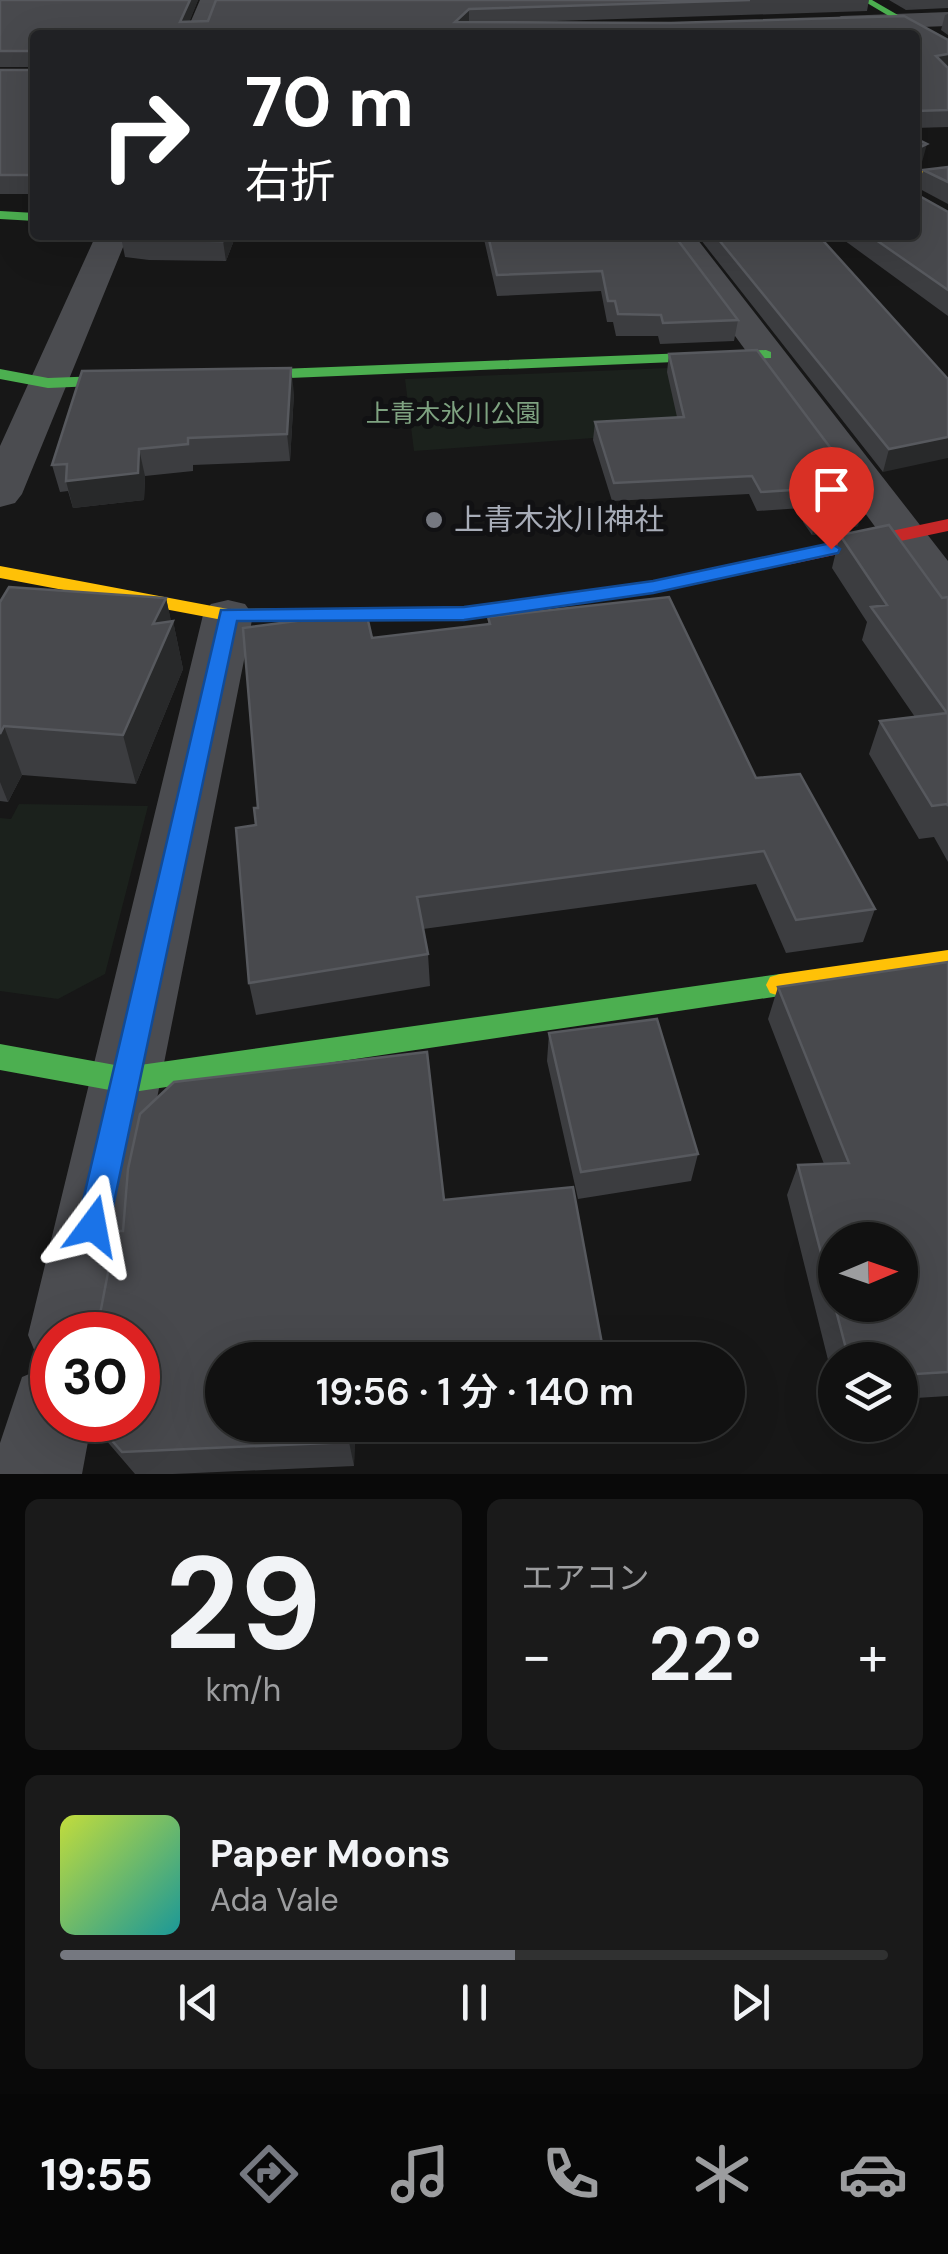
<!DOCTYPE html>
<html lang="ja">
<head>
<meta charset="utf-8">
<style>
  :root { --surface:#111; --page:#1a1a1a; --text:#f1f3f6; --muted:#9c9d9f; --line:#303131; --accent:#757880 }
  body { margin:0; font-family:"DM Sans","Noto Sans JP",sans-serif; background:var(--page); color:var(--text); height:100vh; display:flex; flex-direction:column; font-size:38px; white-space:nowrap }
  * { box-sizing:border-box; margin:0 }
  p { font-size:32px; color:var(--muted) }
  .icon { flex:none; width:55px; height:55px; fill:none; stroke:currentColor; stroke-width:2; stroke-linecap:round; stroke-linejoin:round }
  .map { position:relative; height:1474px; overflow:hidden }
  .side { display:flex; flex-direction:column; gap:25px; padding:25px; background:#090909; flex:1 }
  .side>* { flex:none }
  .banner { position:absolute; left:30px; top:30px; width:890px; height:210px; border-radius:10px; box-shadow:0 10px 40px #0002,0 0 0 2px var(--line); background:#202124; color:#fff; overflow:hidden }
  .needle { width:65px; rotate:88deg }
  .tools { position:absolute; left:818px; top:1222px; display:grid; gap:20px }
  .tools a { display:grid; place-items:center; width:100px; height:100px; border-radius:50%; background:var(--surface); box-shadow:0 10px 40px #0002,0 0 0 2px var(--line); font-size:50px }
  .speed { position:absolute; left:30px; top:1312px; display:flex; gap:20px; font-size:50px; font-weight:700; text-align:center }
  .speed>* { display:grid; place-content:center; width:130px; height:130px; border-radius:50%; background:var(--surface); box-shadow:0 10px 40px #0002,0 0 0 2px var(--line); line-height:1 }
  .speed .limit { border:15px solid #d22; background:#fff; color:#111 }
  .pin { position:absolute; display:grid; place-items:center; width:85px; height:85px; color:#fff; margin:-102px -42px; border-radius:50% 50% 50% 0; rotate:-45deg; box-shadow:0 0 10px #0007 }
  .pin .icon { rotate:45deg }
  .me { position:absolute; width:110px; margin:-55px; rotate:13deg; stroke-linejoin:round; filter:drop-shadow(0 0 8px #0008) }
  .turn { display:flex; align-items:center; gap:35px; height:210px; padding:0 50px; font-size:45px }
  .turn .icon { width:130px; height:130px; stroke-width:2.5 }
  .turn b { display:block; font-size:70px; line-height:85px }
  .big { font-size:75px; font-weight:600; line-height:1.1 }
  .side .tile { flex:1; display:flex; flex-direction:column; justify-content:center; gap:15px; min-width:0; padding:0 35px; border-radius:15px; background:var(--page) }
  .side .dial { align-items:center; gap:0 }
  .dial b { font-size:130px; line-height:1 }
  .song { display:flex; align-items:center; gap:30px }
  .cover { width:120px; height:120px; border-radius:15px; background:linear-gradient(135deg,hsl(70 70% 55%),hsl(180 70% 35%)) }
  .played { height:10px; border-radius:5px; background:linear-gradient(90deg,var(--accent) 55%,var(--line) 55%) }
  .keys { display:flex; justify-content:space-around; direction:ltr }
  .heat { display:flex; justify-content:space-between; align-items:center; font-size:55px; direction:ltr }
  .side .tiles { flex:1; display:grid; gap:25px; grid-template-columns:1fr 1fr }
  .tile:last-child { grid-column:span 2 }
  .trip { position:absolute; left:205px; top:1342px; width:540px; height:100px; border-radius:50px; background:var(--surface); box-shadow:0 10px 40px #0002,0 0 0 2px var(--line); font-weight:600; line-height:100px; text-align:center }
  .tab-bar { display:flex; height:160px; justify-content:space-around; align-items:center; background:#070707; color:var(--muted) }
  .tab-bar .icon { width:70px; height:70px }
  .tab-bar .selected { color:var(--accent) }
  .tab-bar b { font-size:45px; color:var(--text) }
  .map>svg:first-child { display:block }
  .green { fill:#1b211c }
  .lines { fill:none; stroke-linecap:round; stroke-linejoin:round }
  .street { fill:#4b4c50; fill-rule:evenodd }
  .fast { fill:#4caf50; fill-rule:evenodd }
  .slow { fill:#ffc107; fill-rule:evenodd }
  .jam { fill:#c62828; fill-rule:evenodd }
  .wall { fill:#3c3d40 }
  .shaded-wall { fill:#28292a }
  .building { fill:#48494d; stroke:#57595e; stroke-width:2.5; fill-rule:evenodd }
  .route { fill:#1a73e8; stroke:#114b97; stroke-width:2.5 }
  .poi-dot { fill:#757880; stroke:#111113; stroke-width:4 }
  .labels { text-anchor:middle; stroke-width:10; stroke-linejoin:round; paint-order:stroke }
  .far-park-label { font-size:25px; fill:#7fa381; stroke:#111113 }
  .poi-label { font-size:30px; fill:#a8adb8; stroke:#111113; text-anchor:start }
</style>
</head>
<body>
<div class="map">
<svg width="948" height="1474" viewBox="0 0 948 1474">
  <rect width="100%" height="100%" fill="#171717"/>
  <path class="green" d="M739 365 797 423 414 451 405 379Z
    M19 804 148 806 105 974 58 999 0 991V818L11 819Z"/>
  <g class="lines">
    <path class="street" d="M200 0H220L207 35H185Z
      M948 12V26L841 30 830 23 841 16Z
      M96 235H128L22 494 15 503 0 507V446Z
      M661 235H694L948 561V608L931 603Z
      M228 600 245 604 253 615 110 1335H52V1420H92L82 1474H0V1443L22 1377 46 1367 40 1364 28 1335 203 615 211 604Z"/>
    <path class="fast" d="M862 0H872L948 44V51Z
      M0 211 35 213V221L0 219Z
      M766 350 771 352V358L48 388 0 379V369L48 378Z
      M780 974 790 977 794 985 790 993 780 996 126 1093 0 1070V1044L126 1067Z"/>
    <path class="slow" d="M948 168V176L915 180V172Z
      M787 553 797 559 794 563 653 593 464 619 228 621 0 578V566L228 609 464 607 653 581Z
      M948 950V972L780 996 770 993 766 985 770 977 780 974Z"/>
    <path class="jam" d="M948 519V531L787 565 777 559 787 553Z"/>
  </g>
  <path class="wall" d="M0 0H198L189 22 208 21 216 0H869L867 11 525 22 671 23 904 16 948 40V127L915 128V35H35V194H0V70H34V67H0Z
    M889 0H948V8L906 10Z
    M948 14V35L941 30 945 15Z
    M915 138 922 162 916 165V194L948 212V316L837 235H915Z
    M948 167V204L918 188 923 170Z
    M236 235 226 261 149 260 125 257 121 237Z
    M483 235H674L738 320 734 341 660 344 658 336H616L613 322H607L601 291 497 296Z
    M697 235H818L948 379 883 472Z
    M669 354 838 475 858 526 812 535 803 522 809 494 825 483 806 487 802 508 757 511 749 494 612 501 593 440 595 422 677 417 667 372Z
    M294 393 290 461 193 465V471L145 476 144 500 73 508 68 491 60 492 52 465Z
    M840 535 942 598 948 597V862L934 837 919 839 869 754 880 721 915 717 862 640 867 622 832 568Z
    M166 598 171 622 173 621 183 669 136 784 22 775 8 802 0 801V602Z
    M488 617 756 778 875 909 863 942 786 953 756 884 423 929 428 954 430 986 256 1015 249 983 256 825 372 638 488 624Z
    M948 962V1396L900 1399V1360H835V1388L787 1195 798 1165 824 1164 768 1019 778 987Z
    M549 1033 698 1154 691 1181 578 1199 547 1061Z
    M222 1360V1425H391L355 1429 354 1466 173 1474H135L99 1432 91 1420H138Z"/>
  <path class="shaded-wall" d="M190 0H198L184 35 180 22Z
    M469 9V24L455 22Z
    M948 54V70L936 56Z
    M927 144 922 162 915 165 916 149Z
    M226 235H236L226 261 223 241Z
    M291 368 294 393 290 461 287 434Z
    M948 437V458L883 472 889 449Z
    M139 449 145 476 144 500 73 508 66 481Z
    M841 462 837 481 799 488 803 470Z
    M866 497 858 526 812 535 818 507Z
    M166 598 172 625 173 621 183 669 136 784 123 735 153 624Z
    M4 726 22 775 8 802 0 782V734Z
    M349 1425H354L355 1429 354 1466 349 1442Z"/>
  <path class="building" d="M0 0H190L180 22 208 21 216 0H750L469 9 455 22 671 23 904 16 948 40V54L936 56 948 68V110L915 111V35H35V175H0V70H34V51H0Z
    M915 138 927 144 916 149V194L948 212V290L869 235H915Z
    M948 167V182L923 170Z
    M123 235H226L223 241 146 240 121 237Z
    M488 235H674L738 320 663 323 661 315 618 314 615 301H608L602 271 497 275Z
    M715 235H818L948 379V437L889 449Z
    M757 350 841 462 803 470 806 489 761 492 752 476 614 483 595 422 684 417 669 354Z
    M291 368 287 434 188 438V444L139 449 138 473 66 481 67 464 52 465 82 371Z
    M846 470 866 497 818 507 809 494Z
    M889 525 942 598 948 597V806L947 804 932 806 880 721 947 713 871 607 887 605 840 535Z
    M9 587 166 598 153 624 173 621 123 735 4 726 0 734V602Z
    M669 597 756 778 800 774 875 909 796 920 764 851 417 897 428 954 249 983 236 828 256 825 254 808H258L243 628 366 612 372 638 490 624 488 617Z
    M948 962V1372L900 1375V1360H849L798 1165 849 1163 778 987ZM835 1240H900V1305H835Z
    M657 1019 698 1154 581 1172 549 1033Z
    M427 1052 444 1200 573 1187 605 1360H222V1425H349V1442L122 1452 94 1420H138V1335H96L116 1231H123L128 1169 140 1114 174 1082Z"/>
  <path class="route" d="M831 543 840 549 838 553 653 593 464 620 237 621 109 1226 105 1237 93 1241 82 1237 77 1226 221 610 464 607 653 581Z"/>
  <circle class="poi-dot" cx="434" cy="520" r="10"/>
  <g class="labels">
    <g class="far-park-label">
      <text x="453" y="422">上青木氷川公園</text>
    </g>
    <g class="poi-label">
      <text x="454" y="530">上青木氷川神社</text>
    </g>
  </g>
</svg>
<div class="tools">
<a><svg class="needle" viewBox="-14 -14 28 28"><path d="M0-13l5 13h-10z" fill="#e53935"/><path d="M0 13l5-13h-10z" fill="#9c9d9f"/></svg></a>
<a><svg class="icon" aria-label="layers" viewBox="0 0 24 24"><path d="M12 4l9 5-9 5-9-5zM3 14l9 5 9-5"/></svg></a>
</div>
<div class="speed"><div class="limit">30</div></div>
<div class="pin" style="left:831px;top:549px;background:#d93025"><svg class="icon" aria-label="arrive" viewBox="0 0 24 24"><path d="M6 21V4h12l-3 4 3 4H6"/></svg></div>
<svg class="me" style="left:93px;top:1226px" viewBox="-20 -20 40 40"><path d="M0-17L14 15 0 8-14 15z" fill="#1a73e8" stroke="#fff" stroke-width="4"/></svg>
<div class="trip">19:56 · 1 分 · 140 m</div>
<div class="banner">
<div class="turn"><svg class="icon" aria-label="right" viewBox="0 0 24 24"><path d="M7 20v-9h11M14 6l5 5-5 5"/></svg><div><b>70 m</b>右折</div></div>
</div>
</div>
<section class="side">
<div class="tiles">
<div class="tile dial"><b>29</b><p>km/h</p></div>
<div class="tile"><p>エアコン</p>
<div class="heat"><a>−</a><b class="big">22°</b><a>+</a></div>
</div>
<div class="tile">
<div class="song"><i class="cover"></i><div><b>Paper Moons</b><p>Ada Vale</p></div></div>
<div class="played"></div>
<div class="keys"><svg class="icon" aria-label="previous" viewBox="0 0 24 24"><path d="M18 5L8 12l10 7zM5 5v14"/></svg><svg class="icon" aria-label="pause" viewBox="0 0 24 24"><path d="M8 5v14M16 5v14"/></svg><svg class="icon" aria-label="next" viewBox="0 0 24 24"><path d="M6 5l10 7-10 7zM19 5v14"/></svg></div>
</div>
</div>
</section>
<nav class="tab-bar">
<b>19:55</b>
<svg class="icon selected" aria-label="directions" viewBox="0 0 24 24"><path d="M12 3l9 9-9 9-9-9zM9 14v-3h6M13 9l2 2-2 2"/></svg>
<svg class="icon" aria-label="music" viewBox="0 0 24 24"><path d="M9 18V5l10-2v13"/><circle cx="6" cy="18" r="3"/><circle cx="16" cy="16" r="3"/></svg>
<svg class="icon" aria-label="phone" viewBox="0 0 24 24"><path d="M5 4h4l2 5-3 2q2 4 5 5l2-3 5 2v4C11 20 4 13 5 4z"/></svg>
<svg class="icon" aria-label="climate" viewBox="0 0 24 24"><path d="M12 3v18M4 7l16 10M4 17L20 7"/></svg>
<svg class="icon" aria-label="car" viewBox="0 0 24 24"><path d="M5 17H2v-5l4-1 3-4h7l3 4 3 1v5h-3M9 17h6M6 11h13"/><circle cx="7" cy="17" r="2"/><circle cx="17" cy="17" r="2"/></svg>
</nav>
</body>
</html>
